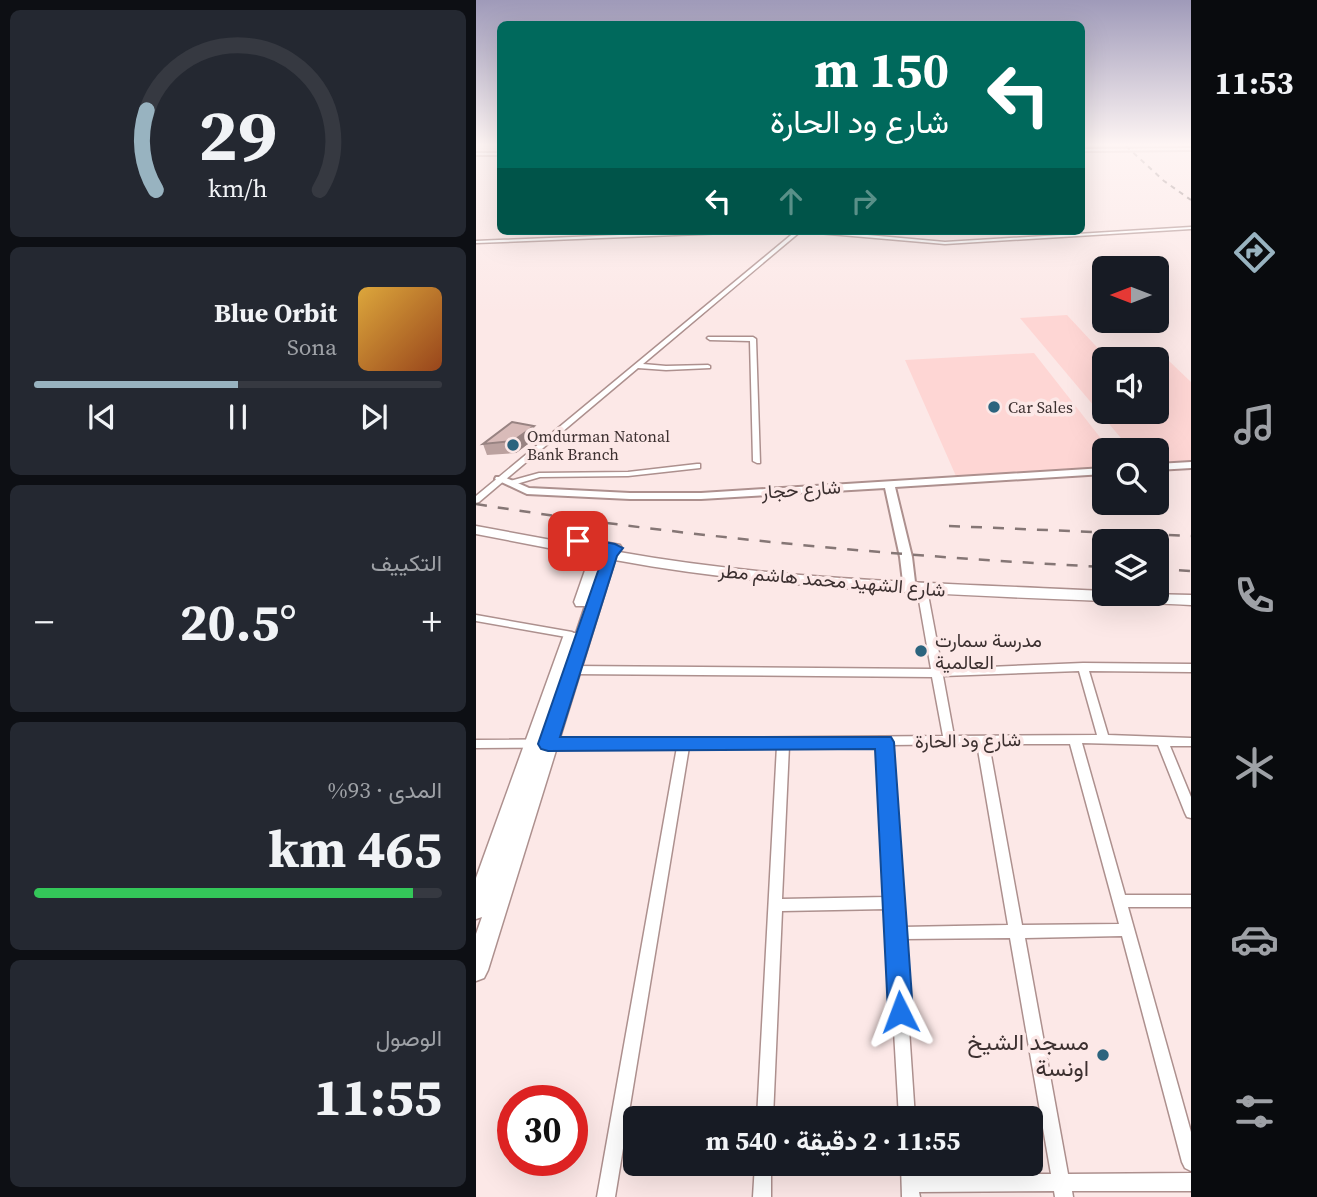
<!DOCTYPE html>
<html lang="ar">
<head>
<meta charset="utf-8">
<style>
  :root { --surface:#171b24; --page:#242831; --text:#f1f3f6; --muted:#9ea1a6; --line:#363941; --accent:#98b3c0 }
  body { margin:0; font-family:"Source Serif 4",Vazirmatn,serif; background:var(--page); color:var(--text); direction:rtl; height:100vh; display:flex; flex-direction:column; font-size:26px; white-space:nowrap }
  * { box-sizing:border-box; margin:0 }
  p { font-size:23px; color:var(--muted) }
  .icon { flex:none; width:38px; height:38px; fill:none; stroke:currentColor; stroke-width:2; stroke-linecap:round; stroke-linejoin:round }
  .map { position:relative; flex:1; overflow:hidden; direction:ltr }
  .side { display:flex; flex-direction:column; gap:10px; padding:10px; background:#0d0f14; width:476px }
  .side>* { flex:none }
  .hud { position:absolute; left:21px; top:21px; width:588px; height:214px; border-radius:10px; box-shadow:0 7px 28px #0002; direction:rtl; background:#00695c; color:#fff; overflow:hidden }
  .needle { width:46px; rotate:270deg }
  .buttons { position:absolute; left:616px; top:256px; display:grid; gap:14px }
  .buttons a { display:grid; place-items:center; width:77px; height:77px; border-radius:10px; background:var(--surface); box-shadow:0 7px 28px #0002; font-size:35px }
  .speed { position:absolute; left:21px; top:1085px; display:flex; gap:14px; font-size:35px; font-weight:700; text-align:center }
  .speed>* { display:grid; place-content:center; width:91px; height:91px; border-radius:50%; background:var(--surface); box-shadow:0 7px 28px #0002; line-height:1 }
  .speed .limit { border:10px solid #d22; background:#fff; color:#111 }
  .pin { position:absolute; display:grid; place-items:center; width:60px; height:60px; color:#fff; margin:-30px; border-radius:14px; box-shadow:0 4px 10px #0006 }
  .me { position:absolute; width:77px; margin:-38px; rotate:357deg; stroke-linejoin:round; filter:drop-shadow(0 0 5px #0008) }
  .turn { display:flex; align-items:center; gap:24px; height:147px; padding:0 21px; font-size:32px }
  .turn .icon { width:91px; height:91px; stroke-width:2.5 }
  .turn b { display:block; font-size:49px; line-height:60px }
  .lanes { display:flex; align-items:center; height:66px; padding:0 21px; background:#0003; justify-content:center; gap:35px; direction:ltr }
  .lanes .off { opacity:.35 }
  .big { font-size:52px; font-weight:700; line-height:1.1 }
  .side .tile { flex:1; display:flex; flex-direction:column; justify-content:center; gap:10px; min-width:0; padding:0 24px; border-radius:10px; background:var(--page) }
  .side .dial { align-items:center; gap:0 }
  .dial svg { height:182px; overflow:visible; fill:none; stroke:var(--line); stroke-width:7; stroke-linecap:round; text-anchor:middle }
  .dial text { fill:var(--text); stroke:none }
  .song { display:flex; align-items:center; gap:21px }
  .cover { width:84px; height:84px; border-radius:10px; background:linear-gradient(135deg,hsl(40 70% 55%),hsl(20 70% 35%)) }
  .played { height:7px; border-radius:4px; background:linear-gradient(90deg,var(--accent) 50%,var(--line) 50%) }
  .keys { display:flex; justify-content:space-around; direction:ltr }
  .heat { display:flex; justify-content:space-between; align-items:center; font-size:38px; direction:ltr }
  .charge { height:10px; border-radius:5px; background:linear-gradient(90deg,#34c759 93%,var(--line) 0) }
  .trip { position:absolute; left:147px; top:1106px; width:420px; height:70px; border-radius:10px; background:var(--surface); box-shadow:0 7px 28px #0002; font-weight:700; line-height:70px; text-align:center; direction:rtl }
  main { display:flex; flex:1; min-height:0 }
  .dock { display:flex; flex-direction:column; width:126px; justify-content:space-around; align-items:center; background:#090b0e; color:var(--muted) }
  .dock .icon { width:49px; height:49px }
  .dock .active { color:var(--accent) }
  .dock b { font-size:32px; color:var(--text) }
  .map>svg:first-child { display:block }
  .built { fill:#fed6d4 }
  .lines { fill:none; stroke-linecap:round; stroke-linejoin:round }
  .stream { stroke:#d17272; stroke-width:2 }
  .minor-casing { stroke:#ad908e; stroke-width:3 }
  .tertiary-casing { stroke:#ad908e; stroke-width:4 }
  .primary-casing { stroke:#ad908e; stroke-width:3 }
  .minor { fill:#fff; fill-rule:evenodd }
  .tertiary { fill:#fff; fill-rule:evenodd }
  .primary { fill:#fff; fill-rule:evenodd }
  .rail-far1 { stroke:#857675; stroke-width:2; stroke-dasharray:5 5; stroke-linecap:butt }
  .rail { stroke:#857675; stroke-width:2.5; stroke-dasharray:11 11; stroke-linecap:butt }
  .wall { fill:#bba19f }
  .shaded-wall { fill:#988382 }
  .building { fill:#d9bbb9; stroke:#988382; stroke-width:2 }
  .route { fill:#1a73e8; stroke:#114b97; stroke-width:2 }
  .poi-dot { fill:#2c647e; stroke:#fce8e7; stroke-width:2.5 }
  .labels { text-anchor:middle; stroke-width:7; stroke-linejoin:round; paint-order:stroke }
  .far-poi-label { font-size:16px; fill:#3c3030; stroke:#fce8e7; text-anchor:start }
  .street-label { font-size:19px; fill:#3c3030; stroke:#fce8e7 }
  .poi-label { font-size:19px; fill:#3c3030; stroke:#fce8e7; text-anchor:start }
  .near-poi-label { font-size:23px; fill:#3c3030; stroke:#fce8e7; text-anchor:end }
</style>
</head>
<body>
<main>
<nav class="dock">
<b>11:53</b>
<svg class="icon active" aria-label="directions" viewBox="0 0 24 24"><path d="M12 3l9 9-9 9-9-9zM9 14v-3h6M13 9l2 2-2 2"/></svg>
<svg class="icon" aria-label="music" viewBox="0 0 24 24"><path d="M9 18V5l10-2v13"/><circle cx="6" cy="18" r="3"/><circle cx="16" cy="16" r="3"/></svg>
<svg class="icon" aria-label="phone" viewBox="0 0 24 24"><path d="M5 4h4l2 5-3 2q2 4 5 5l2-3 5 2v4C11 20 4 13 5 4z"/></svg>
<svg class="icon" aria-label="climate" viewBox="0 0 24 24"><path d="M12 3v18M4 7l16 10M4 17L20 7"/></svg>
<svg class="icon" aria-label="car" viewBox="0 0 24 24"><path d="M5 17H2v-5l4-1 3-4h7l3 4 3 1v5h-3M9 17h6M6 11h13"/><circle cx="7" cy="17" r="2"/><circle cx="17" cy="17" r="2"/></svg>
<svg class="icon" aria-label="filters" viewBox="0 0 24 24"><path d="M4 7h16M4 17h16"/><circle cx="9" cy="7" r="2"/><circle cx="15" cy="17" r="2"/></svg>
</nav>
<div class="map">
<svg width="715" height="1197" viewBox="0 0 715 1197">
  <rect width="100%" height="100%" fill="#fce8e7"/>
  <path class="built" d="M591 315 632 359H628V411H681V361L692 360 715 382V461L681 464V450H655L544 318Z
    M558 353 634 450H628V471L483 483 429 360Z"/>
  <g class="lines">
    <path class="stream" d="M606 151H654
      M658 151H715"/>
    <g class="minor-casing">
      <path id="minor" d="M715 227V229L469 244 330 232 328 231H347L469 242Z
        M238 231H276L274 232 0 243V241Z
        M320 231H325L167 364 190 366 232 365 234 366V368L190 370 162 368 3 502 0 503V496Z
        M232 337H277L280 339 284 463H281L277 461 274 341 234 340 231 338Z
        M221 464H224V468L152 476 64 477 37 485 33 483 34 481 63 473 152 472Z
        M446 586 451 589 466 669 607 663 715 664V672L613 671 632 735 715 738V746H694L715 797V818L711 817 709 813 682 745 606 743 649 895H715V907H652L715 1132V1171L709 1168 706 1162 646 936 549 938 592 1174 715 1173V1191H596L597 1197H579L578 1191 443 1192 444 1197H426L425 1164H441L442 1174H575L534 938 427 939 439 1118H423L411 909 306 911 297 1118H281L301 746 213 747 139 1197H121L201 747 0 748V740L467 736 456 677 96 674 92 673 91 670 92 667 96 666 455 669 441 589ZM603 671 621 735 478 736 467 676ZM501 744 532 925 426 927 414 745ZM513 744H594L643 924 546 925ZM402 745 411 897 306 899 313 746Z
        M0 615 96 632 101 635 96 638 0 621Z
        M279 1164H295V1197H277Z"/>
    </g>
    <g class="tertiary-casing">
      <path id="tertiary" d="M715 148V150L606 151V149Z
        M0 153H24V155H0Z
        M715 462V468L681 470V464Z
        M628 468V474L419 487 436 557 439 582 433 586 427 582 424 557 409 488 225 499H154L51 494 19 479 20 477H28L53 488 154 493H225Z"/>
    </g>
    <g class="primary-casing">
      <path id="primary" d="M0 526 119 548 128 542 144 545 146 548 143 552C303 581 467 583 628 591V593L715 595V605C523 595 328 595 139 560L12 970 8 978 0 981V934L6 917 0 919V878L87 637 89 633H100L109 606H100L98 602 114 556 0 534Z"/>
    </g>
    <use href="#minor" class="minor"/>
    <use href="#tertiary" class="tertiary"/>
    <use href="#primary" class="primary"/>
    <path class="rail-far1" d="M650 146 688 181 715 200"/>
    <path class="rail" d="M0 504C208 537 417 556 628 567
      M473 526 715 536
      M681 569 715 571"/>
  </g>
  <path class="wall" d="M60 438 40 453 11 455 7 444Z"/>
  <path class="shaded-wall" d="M58 426 60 438 40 453 37 441Z"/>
  <path class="building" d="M36 422 58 426 37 441 7 444Z"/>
  <linearGradient id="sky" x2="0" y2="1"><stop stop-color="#9f9ab9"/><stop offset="0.46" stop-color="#fef5f4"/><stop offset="1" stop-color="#fef5f4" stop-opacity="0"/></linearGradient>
  <rect width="715" height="314" fill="url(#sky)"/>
  <path class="route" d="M102 537 139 544 147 548 141 556 84 737H415L418 742 437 1012 433 1021 424 1024 415 1021 412 1012 399 749 72 751 65 749 62 744 129 551 96 545 94 541Z"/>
  <g class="poi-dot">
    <circle cx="518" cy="407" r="7"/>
    <circle cx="37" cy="445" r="7"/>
    <circle cx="445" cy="651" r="7"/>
    <circle cx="627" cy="1055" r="7"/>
  </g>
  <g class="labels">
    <g class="far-poi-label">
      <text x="532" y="413">Car Sales</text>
      <text x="51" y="442">Omdurman Natonal<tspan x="51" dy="18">Bank Branch</tspan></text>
    </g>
    <g class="street-label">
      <text transform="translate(325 489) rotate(-4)" y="7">شارع حجار</text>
      <text transform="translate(356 580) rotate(5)" y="7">شارع الشهيد محمد هاشم مطر</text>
      <text transform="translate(492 740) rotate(-1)" y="7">شارع ود الحارة</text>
    </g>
    <g class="poi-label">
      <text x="459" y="647">مدرسة سمارت<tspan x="459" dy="22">العالمية</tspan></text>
    </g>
    <g class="near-poi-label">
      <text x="613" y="1050">مسجد الشيخ<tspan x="613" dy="26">اونسة</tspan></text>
    </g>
  </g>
</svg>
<div class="buttons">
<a><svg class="needle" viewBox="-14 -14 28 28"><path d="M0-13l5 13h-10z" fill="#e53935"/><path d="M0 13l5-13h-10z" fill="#9ea1a6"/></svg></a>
<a><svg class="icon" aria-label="sound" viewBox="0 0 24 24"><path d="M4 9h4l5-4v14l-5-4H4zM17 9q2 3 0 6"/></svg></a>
<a><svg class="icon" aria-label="search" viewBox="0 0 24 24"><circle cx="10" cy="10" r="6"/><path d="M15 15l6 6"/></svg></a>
<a><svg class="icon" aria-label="layers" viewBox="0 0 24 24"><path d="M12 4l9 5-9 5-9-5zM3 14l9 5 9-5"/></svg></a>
</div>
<div class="speed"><div class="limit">30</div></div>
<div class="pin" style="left:102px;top:541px;background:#d93025"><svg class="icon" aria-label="arrive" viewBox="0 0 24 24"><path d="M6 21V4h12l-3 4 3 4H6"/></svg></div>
<svg class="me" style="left:424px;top:1012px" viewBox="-20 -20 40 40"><path d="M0-17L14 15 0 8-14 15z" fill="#1a73e8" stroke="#fff" stroke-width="4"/></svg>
<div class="trip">11:55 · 2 دقيقة · 540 m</div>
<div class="hud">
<div class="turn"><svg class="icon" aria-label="left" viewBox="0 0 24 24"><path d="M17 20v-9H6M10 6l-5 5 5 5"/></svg><div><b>150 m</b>شارع ود الحارة</div></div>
<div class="lanes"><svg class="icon" aria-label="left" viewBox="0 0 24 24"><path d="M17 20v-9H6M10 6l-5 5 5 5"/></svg><svg class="icon off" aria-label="ahead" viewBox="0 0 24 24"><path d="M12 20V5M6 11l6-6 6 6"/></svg><svg class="icon off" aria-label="right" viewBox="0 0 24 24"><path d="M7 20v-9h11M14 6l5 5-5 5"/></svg></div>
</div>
</div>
<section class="side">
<div class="tile dial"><svg viewBox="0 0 100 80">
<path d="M14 69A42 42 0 1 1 86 69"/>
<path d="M14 69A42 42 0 0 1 10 34" stroke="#98b3c0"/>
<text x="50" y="56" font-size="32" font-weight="700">29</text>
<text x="50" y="72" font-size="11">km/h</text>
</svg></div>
<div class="tile">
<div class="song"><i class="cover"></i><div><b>Blue Orbit</b><p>Sona</p></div></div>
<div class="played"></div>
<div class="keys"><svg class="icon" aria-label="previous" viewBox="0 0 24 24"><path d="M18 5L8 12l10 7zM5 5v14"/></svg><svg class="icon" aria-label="pause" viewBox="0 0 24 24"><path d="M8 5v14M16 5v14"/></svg><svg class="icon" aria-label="next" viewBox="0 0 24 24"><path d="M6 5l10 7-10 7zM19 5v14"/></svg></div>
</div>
<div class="tile"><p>التكييف</p>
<div class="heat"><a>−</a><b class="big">20.5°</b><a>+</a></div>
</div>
<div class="tile"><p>المدى · 93%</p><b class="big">465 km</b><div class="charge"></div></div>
<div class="tile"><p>الوصول</p><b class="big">11:55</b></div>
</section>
</main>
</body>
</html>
